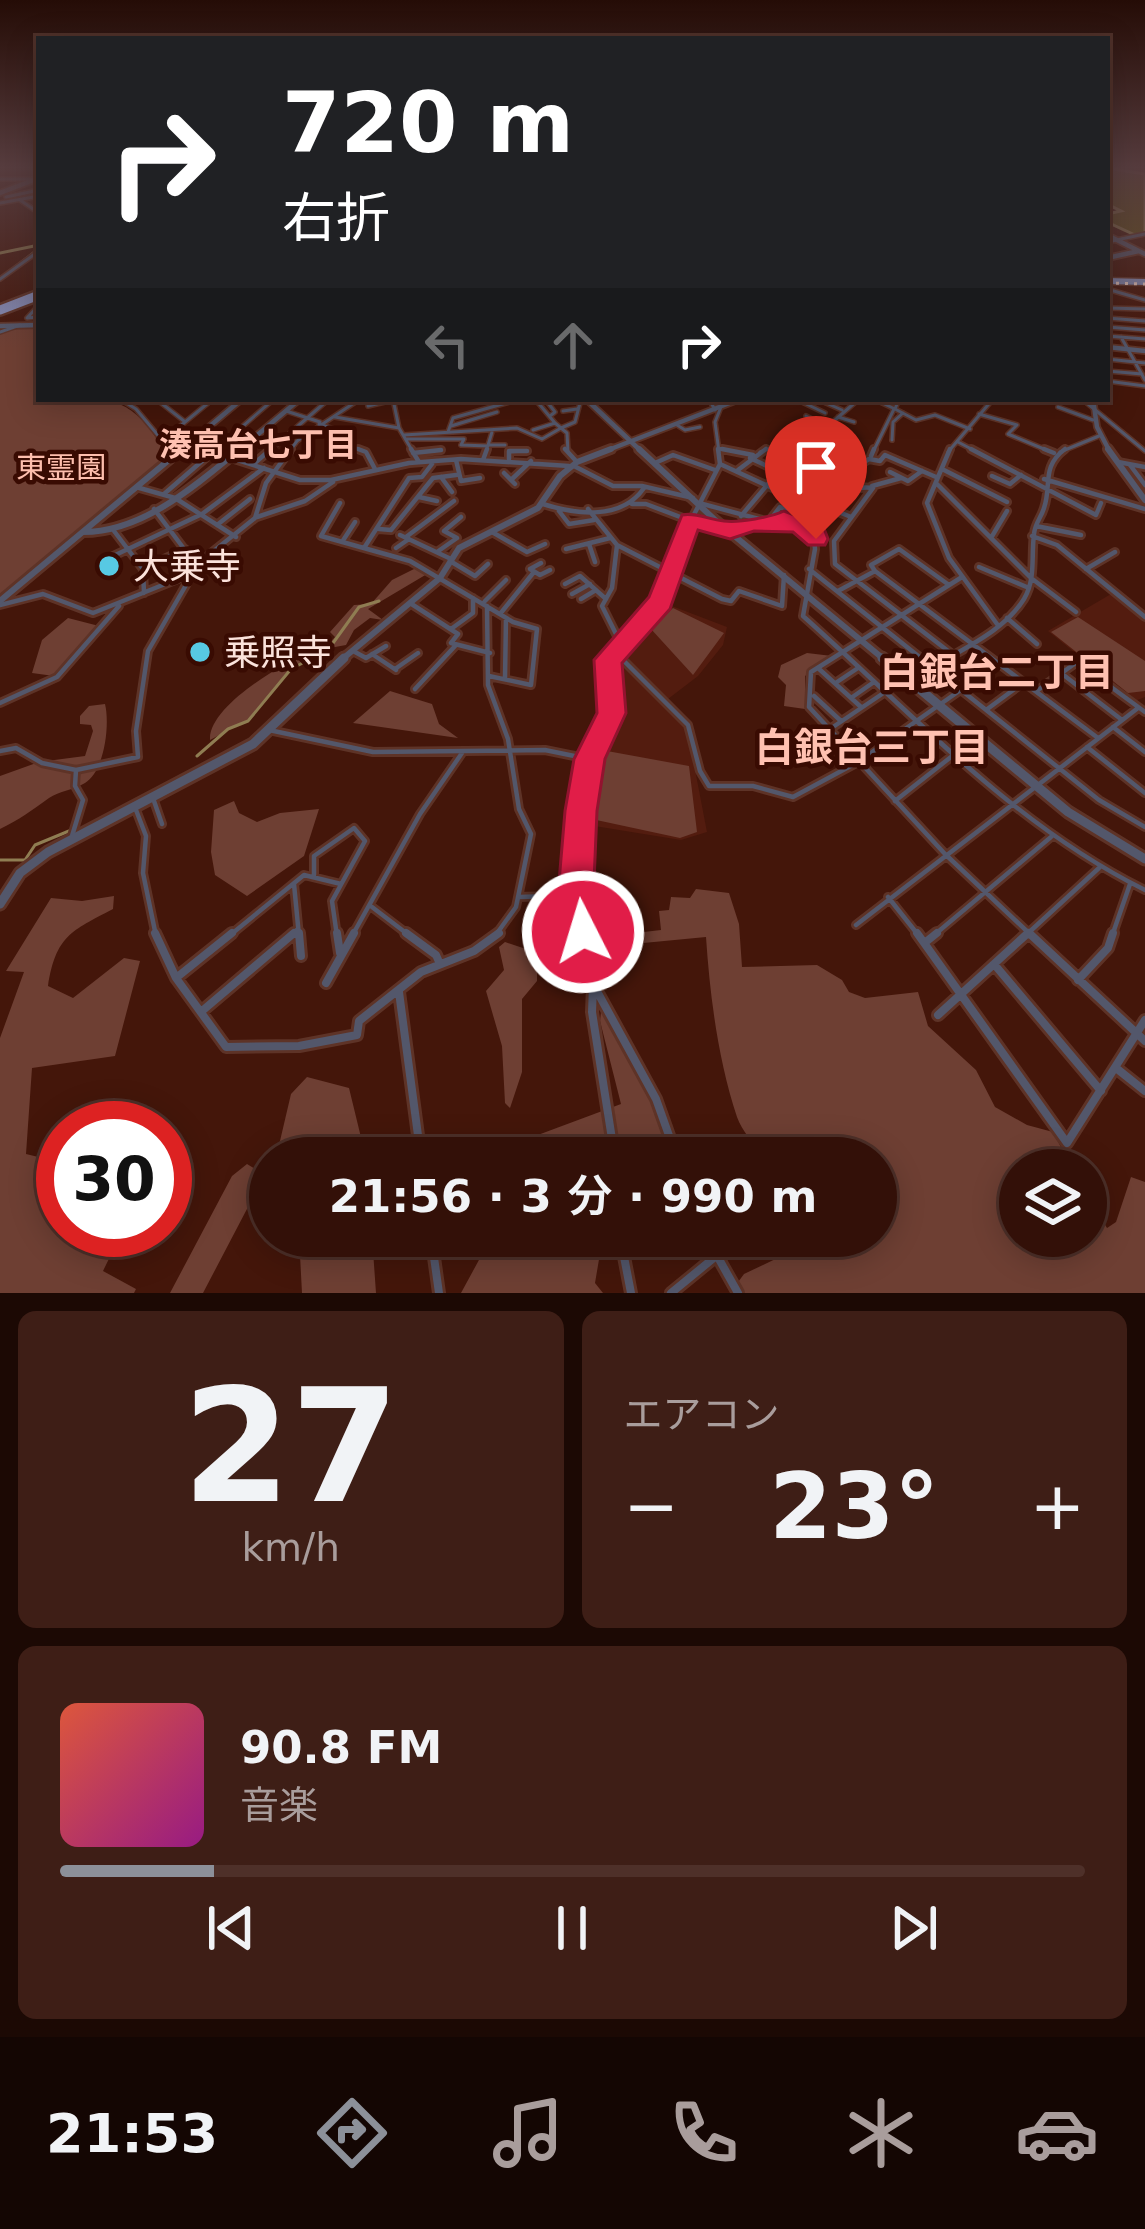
<!DOCTYPE html>
<html lang="ja">
<head>
<meta charset="utf-8">
<style>
  :root { --surface:#331008; --page:#3e1e16; --text:#f1f3f6; --muted:#a99d9c; --line:#4e3029; --accent:#8c9099 }
  body { margin:0; font-family:"DejaVu Sans","Noto Sans JP",sans-serif; background:var(--page); color:var(--text); height:100vh; display:flex; flex-direction:column; font-size:45px; white-space:nowrap }
  * { box-sizing:border-box; margin:0 }
  p { font-size:39px; color:var(--muted) }
  .icon { flex:none; width:66px; height:66px; fill:none; stroke:currentColor; stroke-width:2; stroke-linecap:round; stroke-linejoin:round }
  .map { position:relative; height:1293px; overflow:hidden }
  .side { display:flex; flex-direction:column; gap:18px; padding:18px; background:#1c0904; flex:1 }
  .side>* { flex:none }
  .hud { position:absolute; left:36px; top:36px; width:1074px; height:366px; border-radius:0px; box-shadow:0 6px 30px #0003,0 0 0 3px var(--line); background:#202124; color:#fff; overflow:hidden }
  .controls { position:absolute; left:999px; top:1149px; display:grid; gap:24px }
  .controls a { display:grid; place-items:center; width:108px; height:108px; border-radius:50%; background:var(--surface); box-shadow:0 6px 30px #0003,0 0 0 3px var(--line); font-size:60px }
  .speed { position:absolute; left:36px; top:1101px; display:flex; gap:24px; font-size:60px; font-weight:700; text-align:center }
  .speed>* { display:grid; place-content:center; width:156px; height:156px; border-radius:50%; background:var(--surface); box-shadow:0 6px 30px #0003,0 0 0 3px var(--line); line-height:1 }
  .speed .limit { border:18px solid #d22; background:#fff; color:#111 }
  .pin { position:absolute; display:grid; place-items:center; width:102px; height:102px; color:#fff; margin:-123px -51px; border-radius:50% 50% 50% 0; rotate:-45deg; box-shadow:0 0 12px #0007 }
  .pin .icon { rotate:45deg }
  .me { position:absolute; width:132px; margin:-66px; rotate:355deg; stroke-linejoin:round; filter:drop-shadow(0 0 9px #0008) }
  .turn { display:flex; align-items:center; gap:42px; height:252px; padding:0 48px; font-size:54px }
  .turn .icon { width:156px; height:156px; stroke-width:2.5 }
  .turn b { display:block; font-size:84px; line-height:102px }
  .lanes { display:flex; align-items:center; height:114px; padding:0 48px; background:#0003; justify-content:center; gap:60px; direction:ltr }
  .lanes .off { opacity:.35 }
  .big { font-size:90px; font-weight:600; line-height:1.1 }
  .side .tile { flex:1; display:flex; flex-direction:column; justify-content:center; gap:18px; min-width:0; padding:0 42px; border-radius:18px; background:var(--page) }
  .side .dial { align-items:center; gap:0 }
  .dial b { font-size:156px; line-height:1 }
  .song { display:flex; align-items:center; gap:36px }
  .cover { width:144px; height:144px; border-radius:18px; background:linear-gradient(135deg,hsl(10 70% 55%),hsl(310 70% 35%)) }
  .played { height:12px; border-radius:6px; background:linear-gradient(90deg,var(--accent) 15%,var(--line) 15%) }
  .keys { display:flex; justify-content:space-around; direction:ltr }
  .heat { display:flex; justify-content:space-between; align-items:center; font-size:66px; direction:ltr }
  .side .tiles { flex:1; display:grid; gap:18px; grid-template-columns:1fr 1fr }
  .tile:last-child { grid-column:span 2 }
  .trip { position:absolute; left:249px; top:1137px; width:648px; height:120px; border-radius:60px; background:var(--surface); box-shadow:0 6px 30px #0003,0 0 0 3px var(--line); font-weight:600; line-height:120px; text-align:center }
  .tab-bar { display:flex; height:192px; justify-content:space-around; align-items:center; background:#140603; color:var(--muted) }
  .tab-bar .icon { width:84px; height:84px }
  .tab-bar .on { color:var(--accent) }
  .tab-bar b { font-size:54px; color:var(--text) }
  .map>svg:first-child { display:block }
  .built { fill:#531c0f }
  .green { fill:#6e3f33 }
  .water { fill:#615217; stroke:#8f7d52; stroke-width:3 }
  .lines { fill:none; stroke-linecap:round; stroke-linejoin:round }
  .stream { stroke:#8f7d52; stroke-width:3 }
  .minor-far2-casing { stroke:#5e3327; stroke-width:6 }
  .minor-far1-casing { stroke:#5e3327; stroke-width:10 }
  .minor-casing { stroke:#5e3327; stroke-width:14 }
  .tertiary-far2-casing { stroke:#5e3327; stroke-width:8 }
  .tertiary-far1-casing { stroke:#5e3327; stroke-width:12 }
  .tertiary-casing { stroke:#5e3327; stroke-width:15 }
  .primary-casing { stroke:#5e3327; stroke-width:9 }
  .trunk-casing { stroke:#5e3327; stroke-width:14 }
  .minor-far2 { stroke:#53576b; stroke-width:3 }
  .minor-far1 { stroke:#53576b; stroke-width:4.5 }
  .minor { stroke:#53576b; stroke-width:8 }
  .tertiary-far2 { stroke:#53576b; stroke-width:4.5 }
  .tertiary-far1 { stroke:#53576b; stroke-width:6 }
  .tertiary { stroke:#53576b; stroke-width:9 }
  .primary { stroke:#7d86af; stroke-width:6 }
  .trunk { stroke:#868fbc; stroke-width:9 }
  .rail { stroke:#e2c7bf; stroke-width:3; stroke-dasharray:3 6; stroke-linecap:butt }
  .route { fill:#e11d48; stroke:#92132f; stroke-width:3 }
  .poi-dot { fill:#57c9e3; stroke:#390b02; stroke-width:4.5 }
  .labels { text-anchor:middle; stroke-width:9; stroke-linejoin:round; paint-order:stroke }
  .far-park-label { font-size:30px; fill:#fdbead; stroke:#390b02 }
  .far-neighbourhood-label { font-size:33px; font-weight:bold; fill:#ffc1b1; stroke:#390b02 }
  .poi-label { font-size:36px; fill:#fbe2db; stroke:#390b02; text-anchor:start }
  .neighbourhood-label { font-size:39px; font-weight:bold; fill:#ffc1b1; stroke:#390b02 }
</style>
</head>
<body>
<div class="map">
<svg width="1145" height="1293" viewBox="0 0 1145 1293">
  <rect width="100%" height="100%" fill="#44160a"/>
  <path class="built" d="M1111 594 1145 618V697L1135 701 1048 631Z
    M664 603 727 627 723 645 698 676 668 699 628 661 622 646Z
    M615 657 687 728 707 832 681 840 582 824 591 762 615 713 610 668Z"/>
  <path class="green" d="M39 325V399C109 399 129 390 167 455L0 595V329Z
    M418 567 427 574 368 609 383 620 370 618 354 630 346 645 324 649 335 637 330 632 354 605 371 604 392 580Z
    M673 608 724 633 693 675 651 629Z
    M1078 617 1145 661V691L1128 693 1051 632Z
    M68 618 99 626 54 676 32 673 42 640Z
    M309 653H323L290 669 249 719 210 740C208 707 281 664 309 653Z
    M807 653 832 656 805 676V709L784 706 786 685 778 677 781 665Z
    M390 691 432 704 439 724 458 738 353 723Z
    M105 704C110 724 105 771 85 783 74 790 59 791 49 798 32 810 19 820 0 829V776L39 762 85 756 93 731 91 725 80 724V716L89 706Z
    M607 751 689 766 697 832 680 838 587 818 595 766Z
    M234 801 239 813 257 822 280 813 319 809 304 856 247 896 215 875 211 852 214 810Z
    M696 889 729 893 739 924 742 967 817 965 842 980 849 992 865 998 918 992 928 1026 976 1070 995 1107 1027 1125 1053 1132 1073 1170H1020V1236H1086V1193L1107 1228 1116 1222 1131 1177 1145 1182V1293H730L744 1274 790 1252 785 1236H876V1158H759C754 1141 742 1132 737 1117 718 1060 710 996 706 937L633 944 635 933 661 930 659 911 669 910 671 897 690 898Z
    M114 896 113 909C71 931 56 936 48 986L73 998 124 958 140 961 115 1056 32 1068 26 1154 63 1163V1230H123L103 1271 136 1289 134 1293H0V1038L24 972 6 971 51 898 82 901Z
    M505 942 529 950 537 965V981L522 999V1072L510 1108 505 1103 502 1046 486 991 504 970 499 947Z
    M602 1003C626 1048 671 1107 664 1158H513L511 1145 621 1104 600 1021Z
    M307 1077 349 1088 366 1158H276L291 1094Z
    M247 1164 257 1170 258 1188 203 1293H170L232 1176Z
    M299 1236H372L376 1293H302Z
    M492 1236H603L595 1283 603 1293H461Z"/>
  <path class="water" d="M1107 168 1145 174V233L1135 235 1107 222V214L1121 211 1107 204Z"/>
  <g class="lines">
    <path class="stream" d="M0 253 39 245
      M6 274 36 251
      M197 756 228 729 248 721 291 669 328 650 359 607 379 601
      M0 860H25L35 845 69 831"/>
    <g class="minor-far2-casing">
      <path id="minor-far2" d="M0 179H30
        M6 197 39 190
        M20 200 39 213
        M0 203 39 196
        M1107 242 1145 234
        M0 279 39 251
        M1107 289 1145 300
        M39 305 27 318 39 317
        M1107 308 1145 309
        M1107 318 1145 321
        M1107 327 1145 330
        M0 332 20 325
        M1107 336 1145 339
        M1121 337 1145 380
        M1107 359 1145 363
        M1107 371 1142 374
        M1107 381 1145 386
        M120 399 136 409 172 452
        M156 399 184 421
        M393 399 399 428 413 452
        M535 399 555 423
        M545 399 555 412 550 416
        M709 399 715 410
        M796 399 825 413
        M817 399 842 410
        M874 399 895 409
        M899 399 895 409 916 420 935 415 970 429
        M1082 399 1145 451
        M368 406 393 400
        M1058 407 1093 420
        M286 411 320 422
        M563 411 577 409
        M979 414 1017 425 1008 434 1051 452
        M806 416 827 427
        M335 417 399 428
        M838 417 854 422
        M319 424 340 431 345 438
        M677 425 685 430 700 427
        M451 426 497 412
        M533 430 555 423
        M819 431 835 439
        M448 432 453 418 520 399
        M796 434 834 452
        M404 435 517 428 542 439 561 428 555 423
        M406 439H464L461 445 488 446
        M892 440 893 422 903 413
        M162 441 213 399
        M958 442 977 452
        M188 444 213 452
        M488 445H505
        M356 448 366 452
        M718 448 737 452
        M797 448 809 440
        M213 452 274 399
        M268 452 329 399
        M289 452 297 441 360 399
        M423 452 441 450
        M486 452 492 432
        M509 452 527 451
        M568 452 567 433 561 428 575 422 581 399
        M719 452 715 422 721 407
        M760 452 827 427 859 399
        M873 452 894 409
        M948 452 993 399
        M1060 452 1099 436"/>
    </g>
    <g class="minor-far1-casing">
      <path id="minor-far1" d="M170 449 175 455
        M203 449 300 480H331L409 463 461 459 569 466
        M358 449 366 452 375 469
        M411 449 419 462
        M565 449 577 462
        M722 449 753 455
        M950 449 927 503 949 558 997 624
        M971 449 1096 515 1101 503
        M1044 449 1054 453
        M413 453 441 450
        M838 454 852 451
        M871 456 874 449
        M750 458 767 466
        M509 459V451H527
        M456 460 461 481 480 478
        M483 460 487 449
        M256 462 271 449
        M1118 462 1145 467
        M655 463 673 455 715 470
        M720 464 805 503
        M1130 465 1145 485
        M574 466 613 486H642L693 498
        M738 470 766 449
        M817 470 838 454 827 449
        M944 470 1007 502
        M890 472 908 481 922 471
        M504 473 515 484
        M992 476 1010 484 1021 475
        M441 477 452 492
        M1044 479 1145 509
        M511 480 531 461
        M937 484 1031 578 1076 612
        M872 486 901 478
        M136 487 175 498 236 537
        M778 489 793 479
        M164 494 216 449
        M839 496 822 488 869 459 880 461 885 455 936 477
        M419 497 437 501
        M340 503 321 536 410 561 513 622 537 629 531 685 489 676
        M699 503 785 526 786 515 822 488
        M543 504C577 515 622 520 644 488
        M632 504H646L717 531 727 529
        M829 508 851 517
        M588 509 617 545 722 599 731 601 739 591 782 606 784 575
        M559 511 569 524 594 520
        M741 516 768 484
        M257 517 305 501 333 482
        M787 519 814 532
        M217 525 250 499
        M766 525 780 507 791 512
        M1036 526 1081 535
        M379 529 391 530 433 478 456 475
        M114 531 143 569 144 593
        M730 531 753 524
        M492 532 527 552 545 544
        M400 535 451 559
        M1032 536 1057 545 1145 617
        M406 537 454 501
        M991 538 1007 511
        M342 542 355 522
        M589 544 595 562
        M617 545 612 588 602 606 621 644
        M364 548 409 478 422 477 432 464
        M396 548 409 539
        M566 549 610 538
        M437 552 457 538 444 531 461 517
        M109 558 202 514 264 468
        M450 561 475 576 488 564
        M541 563 530 569 540 575 550 570
        M979 567 1029 588
        M143 569 185 549
        M809 569 1099 800 1145 827
        M1086 569 1115 552
        M875 571 1098 738
        M962 577 811 672 809 707 945 854 1032 936
        M565 584 580 576 606 599
        M838 591 875 571 871 565 899 549 949 585
        M572 594 590 584
        M581 599 596 590
        M485 601 506 580
        M410 603 458 634 451 643 490 653
        M0 605 43 594 93 613 180 578 255 518 266 483 291 449
        M487 606 488 685 508 739 519 809 531 834 516 907 495 936
        M500 614 534 572
        M1007 618 1037 644
        M451 629 473 613V598
        M614 651 688 725 700 771 709 786H753L793 797 858 762 999 663
        M355 652 366 658 386 646
        M372 654 396 670
        M952 654 835 564 834 541 873 488C843 484 830 505 813 527L815 549 803 616C913 714 1012 824 1145 890
        M933 667C964 648 1004 631 1024 599 1036 579 1031 557 1034 534 1035 523 1041 518 1044 508 1052 485 1041 467 1065 449
        M818 668 861 707
        M395 669 418 653
        M1061 673 1122 720
        M505 678 506 618
        M837 682 858 668
        M415 689 456 645
        M1038 690 1077 662 1145 712
        M814 696 841 721
        M851 698 874 682
        M0 703 57 677 119 606
        M986 710 1024 682
        M1113 727 1145 752
        M830 729 885 692
        M269 730 373 752 545 750 589 759 612 713 608 660 660 602 684 534 720 464 718 449
        M1087 747 1145 793
        M0 751 16 748 42 763 76 770
        M154 801 162 824
        M895 801 956 753
        M136 810 146 836 143 873 156 936
        M72 836 83 800 75 786 76 770 138 757 136 731 148 651 197 566 154 509
        M314 875V856L354 828 365 841 332 901 337 936
        M294 884 299 936
        M519 897 553 896 569 882H577
        M888 897 919 936
        M372 907 410 936
        M856 925 1138 708
        M229 936 304 875 341 884
        M290 936 298 929
        M352 936 420 814 462 753
        M585 936 577 882 589 760
        M933 936 1051 837
        M1025 936 1099 868
        M1112 936 1130 884"/>
    </g>
    <g class="minor-casing">
      <path id="minor" d="M155 933 176 978 226 1047 299 1046 357 1035 359 1021 421 972 474 951 499 933
        M299 933 301 956
        M337 933 340 953
        M406 933 436 955 440 964
        M585 933 593 984 656 1099 677 1158
        M917 933 1067 1143 1145 1020
        M1029 933 1145 1041
        M927 941 937 933
        M994 964 1101 1091
        M176 978 232 933
        M1078 980 1108 948 1113 933
        M326 983 354 933
        M593 986 592 1012 615 1158
        M399 992 421 1158
        M202 1011 294 933
        M938 1015 1028 933
        M1116 1068 1145 1091
        M431 1236 439 1293
        M620 1236 631 1293
        M706 1236 738 1293
        M671 1293 715 1257"/>
    </g>
    <g class="tertiary-far2-casing">
      <path id="tertiary-far2" d="M0 193 39 178
        M1107 235 1145 254
        M1107 258 1139 251
        M0 326 39 325
        M1107 347 1145 351
        M586 399 642 452
        M1093 399 1097 427 1110 452
        M179 452 242 399
        M237 452 300 399
        M603 452 740 399"/>
    </g>
    <g class="tertiary-far1-casing">
      <path id="tertiary-far1" d="M639 449 714 519 886 661
        M1108 449 1145 500
        M83 532C143 532 196 485 240 449
        M0 601 182 449
        M340 661 440 578 459 548 538 508 560 476 577 462 611 449"/>
    </g>
    <g class="tertiary-casing">
      <path id="tertiary" d="M882 658 1068 812 1145 859
        M0 904 20 873 48 852 253 744 344 658"/>
    </g>
    <g class="primary-casing">
      <path id="primary" d="M1107 281 1145 282"/>
    </g>
    <g class="trunk-casing">
      <path id="trunk" d="M0 310 39 295"/>
    </g>
    <use href="#minor-far2" class="minor-far2"/>
    <use href="#minor-far1" class="minor-far1"/>
    <use href="#minor" class="minor"/>
    <use href="#tertiary-far2" class="tertiary-far2"/>
    <use href="#tertiary-far1" class="tertiary-far1"/>
    <use href="#tertiary" class="tertiary"/>
    <use href="#primary" class="primary"/>
    <use href="#trunk" class="trunk"/>
    <path class="rail" d="M1107 283 1145 284"/>
  </g>
  <linearGradient id="sky" x2="0" y2="1"><stop stop-color="#250c06"/><stop offset="0.48" stop-color="#563c3e"/><stop offset="1" stop-color="#563c3e" stop-opacity="0"/></linearGradient>
  <rect width="1145" height="349" fill="url(#sky)"/>
  <path class="route" d="M784 511 823 526 828 539 825 545H808L793 532 754 531 730 539 698 530 670 609 622 663 626 713 605 759 597 811 594 882 601 932 595 945 583 951 570 945 559 882 565 811 574 759 597 713 594 660 649 597 682 515C697 512 709 520 724 521 740 523 771 517 784 511Z"/>
  <g class="poi-dot">
    <circle cx="109" cy="566" r="12"/>
    <circle cx="200" cy="652" r="12"/>
  </g>
  <g class="labels">
    <g class="far-park-label">
      <text x="61" y="478">東霊園</text>
    </g>
    <g class="far-neighbourhood-label">
      <text x="258" y="456">湊高台七丁目</text>
    </g>
    <g class="poi-label">
      <text x="133" y="579">大乗寺</text>
      <text x="224" y="665">乗照寺</text>
    </g>
    <g class="neighbourhood-label">
      <text x="997" y="686">白銀台二丁目</text>
      <text x="872" y="761">白銀台三丁目</text>
    </g>
  </g>
</svg>
<div class="controls">
<a><svg class="icon" aria-label="layers" viewBox="0 0 24 24"><path d="M12 4l9 5-9 5-9-5zM3 14l9 5 9-5"/></svg></a>
</div>
<div class="speed"><div class="limit">30</div></div>
<div class="pin" style="left:816px;top:539px;background:#d93025"><svg class="icon" aria-label="arrive" viewBox="0 0 24 24"><path d="M6 21V4h12l-3 4 3 4H6"/></svg></div>
<svg class="me" style="left:583px;top:932px" viewBox="-20 -20 40 40"><circle r="17" fill="#e11d48" stroke="#fff" stroke-width="3"/><path d="M0-11L8 9 0 5-8 9z" fill="#fff"/></svg>
<div class="trip">21:56 · 3 分 · 990 m</div>
<div class="hud">
<div class="turn"><svg class="icon" aria-label="right" viewBox="0 0 24 24"><path d="M7 20v-9h11M14 6l5 5-5 5"/></svg><div><b>720 m</b>右折</div></div>
<div class="lanes"><svg class="icon off" aria-label="left" viewBox="0 0 24 24"><path d="M17 20v-9H6M10 6l-5 5 5 5"/></svg><svg class="icon off" aria-label="ahead" viewBox="0 0 24 24"><path d="M12 20V5M6 11l6-6 6 6"/></svg><svg class="icon" aria-label="right" viewBox="0 0 24 24"><path d="M7 20v-9h11M14 6l5 5-5 5"/></svg></div>
</div>
</div>
<section class="side">
<div class="tiles">
<div class="tile dial"><b>27</b><p>km/h</p></div>
<div class="tile"><p>エアコン</p>
<div class="heat"><a>−</a><b class="big">23°</b><a>+</a></div>
</div>
<div class="tile">
<div class="song"><i class="cover"></i><div><b>90.8 FM</b><p>音楽</p></div></div>
<div class="played"></div>
<div class="keys"><svg class="icon" aria-label="previous" viewBox="0 0 24 24"><path d="M18 5L8 12l10 7zM5 5v14"/></svg><svg class="icon" aria-label="pause" viewBox="0 0 24 24"><path d="M8 5v14M16 5v14"/></svg><svg class="icon" aria-label="next" viewBox="0 0 24 24"><path d="M6 5l10 7-10 7zM19 5v14"/></svg></div>
</div>
</div>
</section>
<nav class="tab-bar">
<b>21:53</b>
<svg class="icon on" aria-label="directions" viewBox="0 0 24 24"><path d="M12 3l9 9-9 9-9-9zM9 14v-3h6M13 9l2 2-2 2"/></svg>
<svg class="icon" aria-label="music" viewBox="0 0 24 24"><path d="M9 18V5l10-2v13"/><circle cx="6" cy="18" r="3"/><circle cx="16" cy="16" r="3"/></svg>
<svg class="icon" aria-label="phone" viewBox="0 0 24 24"><path d="M5 4h4l2 5-3 2q2 4 5 5l2-3 5 2v4C11 20 4 13 5 4z"/></svg>
<svg class="icon" aria-label="climate" viewBox="0 0 24 24"><path d="M12 3v18M4 7l16 10M4 17L20 7"/></svg>
<svg class="icon" aria-label="car" viewBox="0 0 24 24"><path d="M5 17H2v-5l4-1 3-4h7l3 4 3 1v5h-3M9 17h6M6 11h13"/><circle cx="7" cy="17" r="2"/><circle cx="17" cy="17" r="2"/></svg>
</nav>
</body>
</html>
